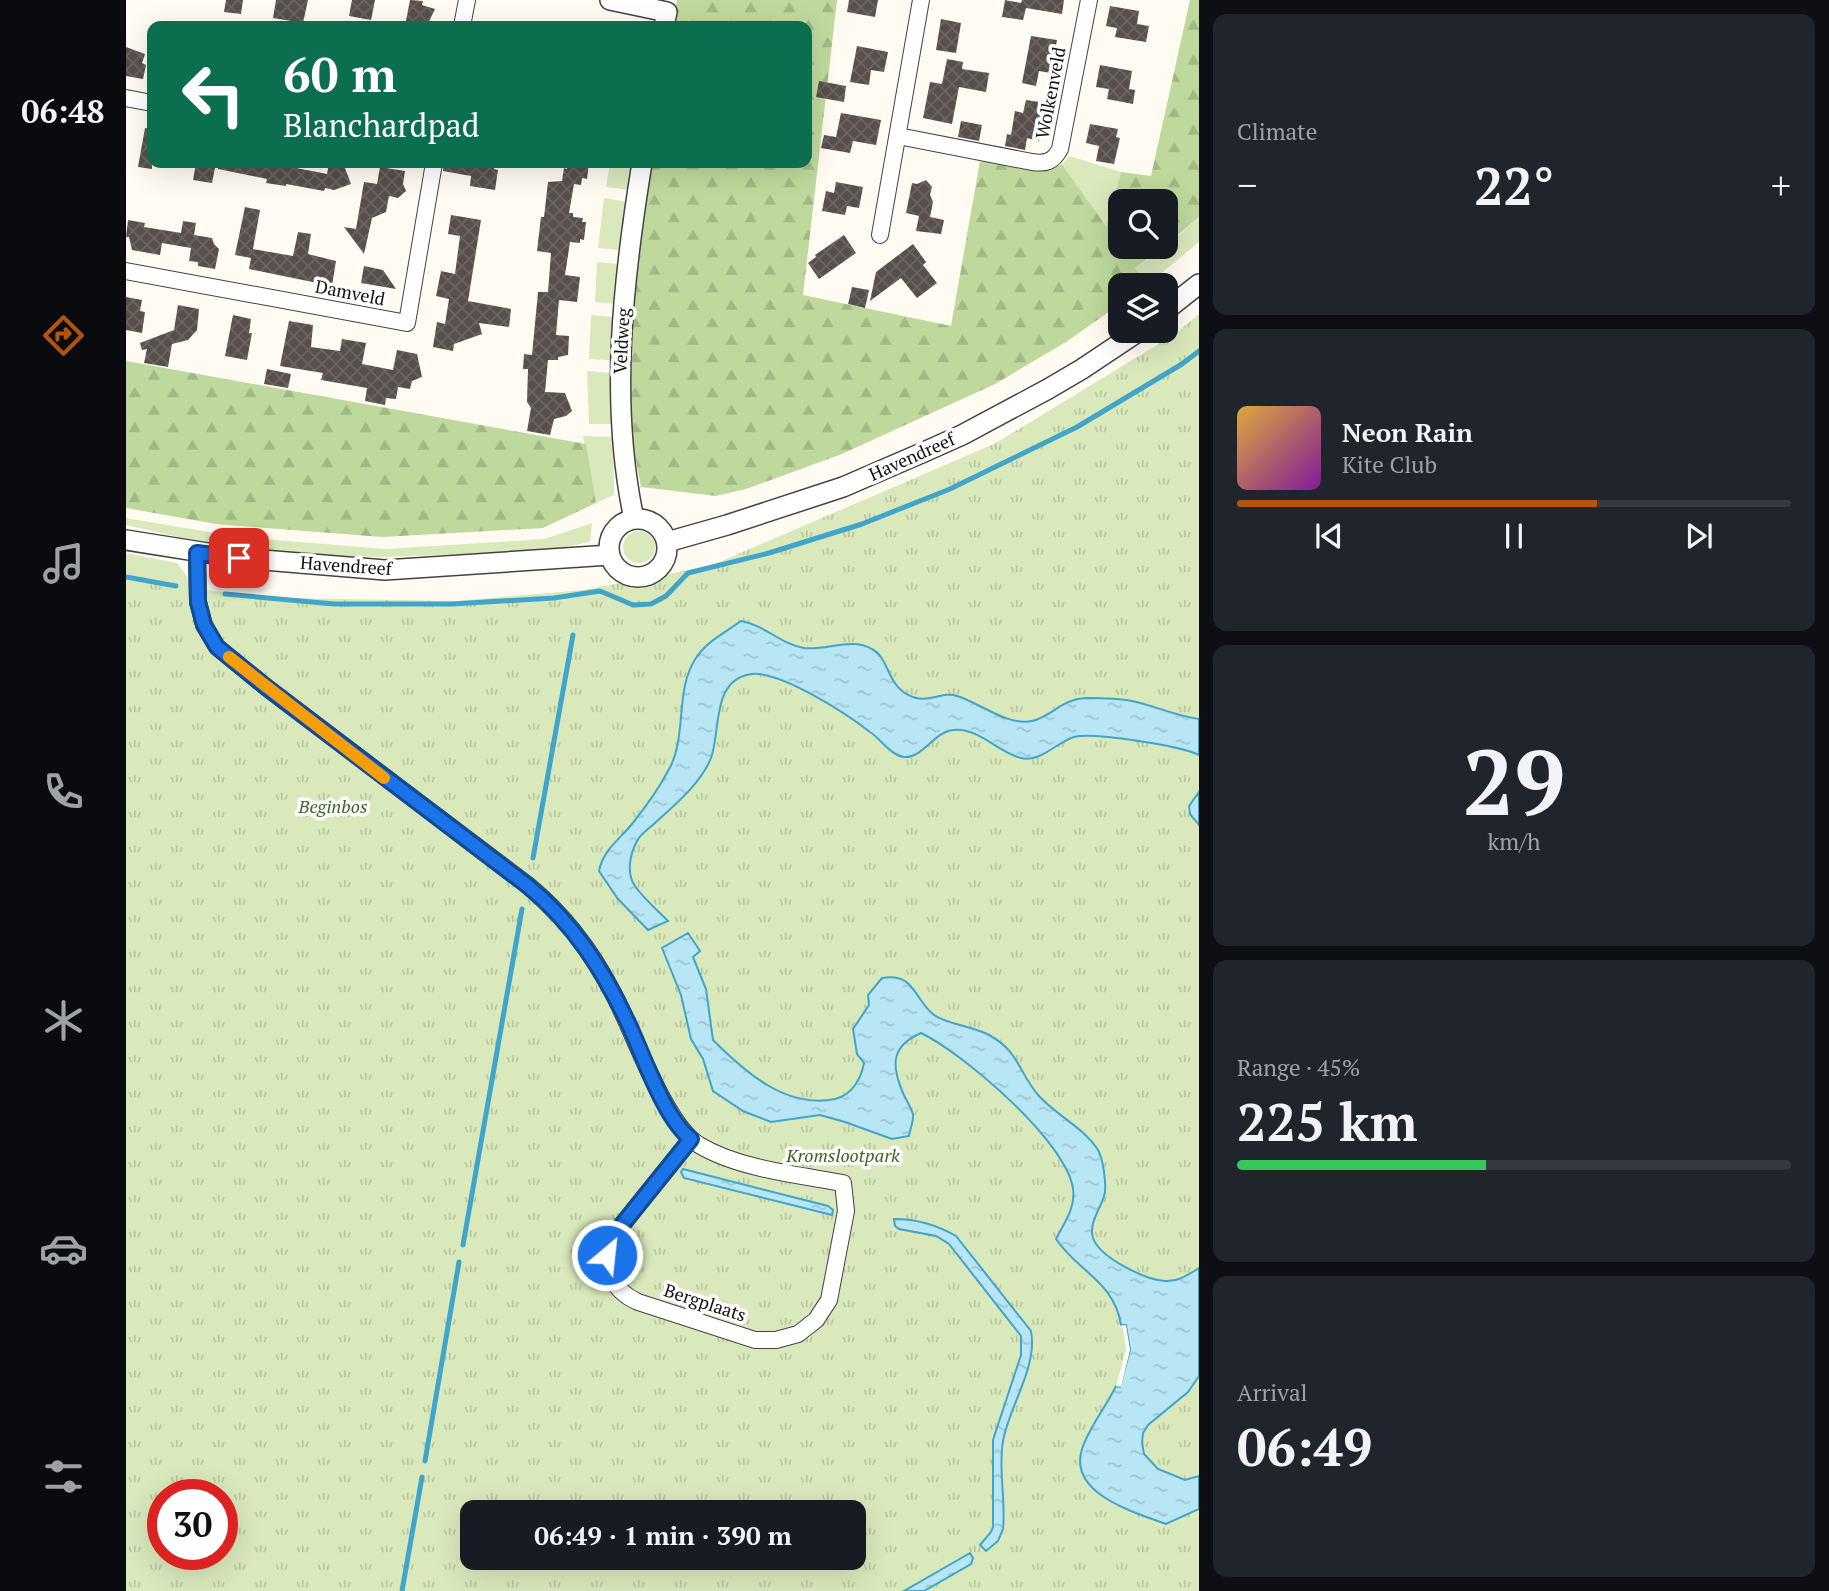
<!DOCTYPE html>
<html lang="en">
<head>
<meta charset="utf-8">
<style>
  :root { --surface:#171b24; --page:#20242c; --text:#f1f3f6; --muted:#9ea1a6; --line:#363941; --accent:#b45309 }
  body { margin:0; font-family:"PT Serif",serif; background:var(--page); color:var(--text); height:100vh; display:flex; flex-direction:column; font-size:26px; white-space:nowrap }
  * { box-sizing:border-box; margin:0 }
  p { font-size:23px; color:var(--muted) }
  .icon { flex:none; width:38px; height:38px; fill:none; stroke:currentColor; stroke-width:2; stroke-linecap:round; stroke-linejoin:round }
  .map { position:relative; flex:1; overflow:hidden }
  .panel { display:flex; flex-direction:column; gap:14px; padding:14px; background:#0d0f14; width:630px }
  .panel>* { flex:none }
  .top-card { position:absolute; left:21px; top:21px; width:665px; height:147px; border-radius:14px; box-shadow:0 7px 28px #0002; background:#0b6e4f; color:#fff; overflow:hidden }
  .tools { position:absolute; left:982px; top:189px; display:grid; gap:14px }
  .tools a { display:grid; place-items:center; width:70px; height:70px; border-radius:14px; background:var(--surface); box-shadow:0 7px 28px #0002; font-size:35px }
  .speed { position:absolute; left:21px; top:1479px; display:flex; gap:14px; font-size:35px; font-weight:700; text-align:center }
  .speed>* { display:grid; place-content:center; width:91px; height:91px; border-radius:50%; background:var(--surface); box-shadow:0 7px 28px #0002; line-height:1 }
  .speed .limit { border:10px solid #d22; background:#fff; color:#111 }
  .pin { position:absolute; display:grid; place-items:center; width:60px; height:60px; color:#fff; margin:-30px; border-radius:14px; box-shadow:0 4px 10px #0006 }
  .me { position:absolute; width:77px; margin:-38px; rotate:28deg; stroke-linejoin:round; filter:drop-shadow(0 0 5px #0008) }
  .turn { display:flex; align-items:center; gap:24px; height:147px; padding:0 21px; font-size:32px }
  .turn .icon { width:91px; height:91px; stroke-width:2.5 }
  .turn b { display:block; font-size:49px; line-height:60px }
  .big { font-size:52px; font-weight:800; line-height:1.1 }
  .panel .tile { flex:1; display:flex; flex-direction:column; justify-content:center; gap:10px; min-width:0; padding:0 24px; border-radius:14px; background:var(--page) }
  .panel .dial { align-items:center; gap:0 }
  .dial b { font-size:91px; line-height:1 }
  .song { display:flex; align-items:center; gap:21px }
  .cover { width:84px; height:84px; border-radius:10px; background:linear-gradient(135deg,hsl(40 70% 55%),hsl(290 70% 35%)) }
  .played { height:7px; border-radius:4px; background:linear-gradient(90deg,var(--accent) 65%,var(--line) 65%) }
  .keys { display:flex; justify-content:space-around; direction:ltr }
  .heat { display:flex; justify-content:space-between; align-items:center; font-size:38px; direction:ltr }
  .charge { height:10px; border-radius:5px; background:linear-gradient(90deg,#34c759 45%,var(--line) 0) }
  .trip { position:absolute; left:334px; top:1500px; width:406px; height:70px; border-radius:14px; background:var(--surface); box-shadow:0 7px 28px #0002; font-weight:800; line-height:70px; text-align:center }
  main { display:flex; flex:1; min-height:0 }
  .menu { display:flex; flex-direction:column; width:126px; justify-content:space-around; align-items:center; background:#090b0e; color:var(--muted) }
  .menu .icon { width:49px; height:49px }
  .menu .active { color:var(--accent) }
  .menu b { font-size:32px; color:var(--text) }
  .map>svg:first-child { display:block }
  .grass { fill:#d9e9bc }
  .forest { fill:url(#forest-firs) }
  .park { fill:url(#park-tufts); fill-rule:evenodd }
  .water { fill:url(#water-ripples); stroke:#41a5ca; stroke-width:2 }
  .pier { fill:#fffbf2 }
  .lines { fill:none; stroke-linecap:round; stroke-linejoin:round }
  .stream { stroke:#41a5ca; stroke-width:5 }
  .building { fill:url(#building-cross-hatch) }
  .minor-casing { stroke:#434343; stroke-width:18 }
  .tertiary-casing { stroke:#434343; stroke-width:22 }
  .minor { stroke:#fff; stroke-width:16 }
  .tertiary { stroke:#fff; stroke-width:19 }
  .route-casing { stroke:#114b97; stroke-width:18 }
  .route { stroke:#1a73e8; stroke-width:12 }
  .slow { stroke:#f59e0b; stroke-width:12 }
  .labels { text-anchor:middle; stroke-width:7; stroke-linejoin:round; paint-order:stroke }
  .street-label { font-size:18px; fill:#101010; stroke:#fff }
  .park-label { font-size:18px; font-style:italic; fill:#386621; stroke:#fff }
</style>
</head>
<body>
<main>
<nav class="menu">
<b>06:48</b>
<svg class="icon active" aria-label="directions" viewBox="0 0 24 24"><path d="M12 3l9 9-9 9-9-9zM9 14v-3h6M13 9l2 2-2 2"/></svg>
<svg class="icon" aria-label="music" viewBox="0 0 24 24"><path d="M9 18V5l10-2v13"/><circle cx="6" cy="18" r="3"/><circle cx="16" cy="16" r="3"/></svg>
<svg class="icon" aria-label="phone" viewBox="0 0 24 24"><path d="M5 4h4l2 5-3 2q2 4 5 5l2-3 5 2v4C11 20 4 13 5 4z"/></svg>
<svg class="icon" aria-label="climate" viewBox="0 0 24 24"><path d="M12 3v18M4 7l16 10M4 17L20 7"/></svg>
<svg class="icon" aria-label="car" viewBox="0 0 24 24"><path d="M5 17H2v-5l4-1 3-4h7l3 4 3 1v5h-3M9 17h6M6 11h13"/><circle cx="7" cy="17" r="2"/><circle cx="17" cy="17" r="2"/></svg>
<svg class="icon" aria-label="filters" viewBox="0 0 24 24"><path d="M4 7h16M4 17h16"/><circle cx="9" cy="7" r="2"/><circle cx="15" cy="17" r="2"/></svg>
</nav>
<div class="map">
<svg width="1073" height="1591" viewBox="0 0 1073 1591">
  <defs>
    <pattern id="forest-firs" width="22" height="20" patternUnits="userSpaceOnUse" patternTransform="scale(1.75)"><rect width="22" height="20" fill="#bfd99c"/><path d="M5 1l3.5 6h-7zM16 11l3.5 6h-7z" fill="#a3b985"/></pattern>
    <pattern id="park-tufts" width="24" height="20" patternUnits="userSpaceOnUse" patternTransform="scale(1.75)"><rect width="24" height="20" fill="#d9e9bc"/><path d="M3 7l-1-3M5 7V3M7 7l1-3M15 17l-1-3M17 17v-4M19 17l1-3" fill="none" stroke="#b9c7a1"/></pattern>
    <pattern id="water-ripples" width="26" height="14" patternUnits="userSpaceOnUse" patternTransform="scale(1.75)"><rect width="26" height="14" fill="#b8e6f5"/><path d="M2 4q2-2 4 0t4 0M15 11q2-2 4 0t4 0" fill="none" stroke="#9dc4d1"/></pattern>
    <pattern id="building-cross-hatch" width="8" height="8" patternUnits="userSpaceOnUse" patternTransform="scale(1.75)"><rect width="8" height="8" fill="#584f4c"/><path d="M0 0l8 8M0 8l8-8" fill="none" stroke="#6b6461"/></pattern>
  </defs>
  <rect width="100%" height="100%" fill="#fffbf2"/>
  <path class="grass" d="M943 156 995 172 980 226 936 164Z
    M484 163H508L504 190 480 187Z
    M478 198 501 202 494 250 472 248Z
    M1073 217V242L1021 285 1009 268 1040 247Z
    M471 262 493 264 489 304 469 302Z
    M465 315 488 317 484 360 463 359Z
    M461 371 485 373 486 424H463Z
    M457 436 487 437 488 495 470 503Z
    M0 518 114 537 259 549 418 539 466 523 464 542 420 551 258 557 201 556 141 551 57 538 0 525Z
    M497 547a16 16 0 1 1 32 0a16 16 0 1 1-32 0Z
    M0 553 51 563 61 576 72 628 0 590Z"/>
  <path class="forest" d="M551 0H711L677 295 825 326 854 161 924 171 936 164 980 226 995 172 1025 176 1064 0H1073V217L1040 245V201H994V247H1037L1009 268 1021 285H994V304L940 342 869 384 716 454 620 489 590 496 515 487 506 440 503 396 504 327 524 163H681V26H546Z
    M0 361 460 444 470 503 417 528 256 537 90 524 0 508Z"/>
  <path class="park" d="M1073 314V1591H0V575L88 591 158 598 330 601 457 590 584 566 868 444 1049 334ZM37 1494H96V1554H37ZM346 1512H728V1558H346Z"/>
  <path class="water" d="M615 621C639 625 654 644 678 648 700 651 725 637 746 649 765 659 760 690 790 698 805 702 817 691 831 696 854 703 881 726 906 721 925 717 936 699 959 698 974 698 992 698 1006 701 1029 706 1050 716 1073 719V755C1055 746 967 732 948 737 931 742 914 763 895 758 873 753 852 727 827 730 808 732 796 759 778 757 764 755 755 739 744 732 721 714 655 671 626 674 585 679 595 731 585 758 575 783 550 804 530 822 524 828 515 833 511 841 504 854 500 873 509 886 518 899 531 910 542 921L522 930 492 899 473 871C477 850 493 840 506 824 518 809 533 788 542 771 562 738 548 690 570 658 581 641 600 632 615 621Z
    M1073 792V825L1064 814 1063 806Z
    M562 933 574 951 567 957 580 989 587 1040C619 1072 660 1109 709 1099 726 1095 735 1079 738 1063L731 1054 727 1029 743 1005 742 995 756 978C789 972 788 1000 808 1015 820 1024 846 1026 863 1035 894 1052 892 1072 913 1096 930 1115 957 1127 972 1150 977 1159 980 1181 979 1192 977 1206 962 1222 967 1238 974 1258 1020 1280 1039 1281 1052 1282 1062 1275 1073 1268V1376L1062 1392 1022 1425 1017 1433 1016 1443 1018 1454 1032 1469 1059 1480 1073 1476V1509L1040 1524C1008 1512 942 1494 956 1449 963 1427 980 1407 990 1386L994 1387 1004 1350 1000 1325H995C988 1281 952 1272 930 1239 938 1223 950 1207 947 1189 941 1142 837 1053 795 1033 765 1046 765 1065 777 1093 780 1100 785 1107 787 1114 788 1120 784 1129 783 1136L766 1139 719 1122 694 1115 645 1122 617 1111 587 1091 577 1059 565 1039 555 995 536 948Z
    M557 1169 702 1206 707 1210 706 1215 558 1178 555 1172Z
    M768 1219C791 1219 811 1225 830 1236L905 1331C912 1366 883 1407 877 1441 872 1469 880 1500 877 1529L872 1541 860 1551 854 1545 865 1532 867 1527V1440L895 1355V1336L823 1244 810 1236 773 1229 769 1226Z
    M844 1553 847 1558 845 1564 798 1591H778Z"/>
  <path class="pier" d="M1000 1325 1004 1350 995 1387 990 1386 1000 1350 997 1328 992 1326Z"/>
  <g class="lines">
    <path class="stream" d="M0 577 50 586
      M99 594 208 604H326L428 598 474 591 507 605 525 604 540 596 562 573 643 553 736 524 824 489 951 427 1056 364 1073 351
      M407 858 447 635
      M337 1245 396 909
      M299 1461 333 1262
      M276 1591 296 1477"/>
  </g>
  <path class="building" d="M100 0H117L115 14 98 12Z
    M150 0H182L177 23 147 18Z
    M226 0H249L245 20 223 16Z
    M284 0 297 1 296 5 309 9 301 26H279Z
    M723 0H752L749 17 721 12Z
    M879 0 895 3 896 0H938L936 14 900 8 897 20 876 17Z
    M984 6 1013 11 1011 24 1023 26 1020 42 989 37 991 28 980 26Z
    M815 19 835 23 830 53 810 50Z
    M905 36 931 40 925 73 913 71 910 86 896 83Z
    M731 46 762 52 758 72 745 70 743 85 724 82Z
    M0 47 19 54 16 63 20 65 17 79 0 76Z
    M821 59 837 62 836 69 863 73 860 92 833 87 826 124 797 118 804 82 816 84Z
    M974 65 1006 71 1003 89 1009 90 1007 104 981 99 983 89 970 87Z
    M693 81 720 86 718 102 690 97Z
    M900 100 920 103 913 141 901 138 899 150 879 146 881 134 885 135 889 111 897 113Z
    M715 113 755 120 750 145 727 141 724 153 695 148 698 135 710 137Z
    M835 121 856 125 853 141 832 137Z
    M964 124 992 129 990 137 994 138 988 164 970 161 973 146 960 143Z
    M19 128 26 129V169L12 167Z
    M70 163H90L86 183 67 180Z
    M92 163H166L165 167 201 174 203 163H217L225 184 208 190 199 188 198 191 160 184V186L140 183 141 179 92 169Z
    M318 163H369L368 169 372 170 369 190 344 186 345 176 317 171Z
    M442 163H463L461 179 456 178 455 185 448 184 443 213H447V217L457 218 456 222H460L458 240 454 239V243L444 242 439 275 454 277 451 302 433 300 430 335 443 336 442 355 432 357V360H422L419 392 439 393 446 411 440 416 428 419 424 435 401 431 405 408 401 402 402 369H397L398 354 406 355 412 292H422L425 253 411 251 415 217H418L422 182 436 181 438 168 441 169Z
    M254 167 279 171 277 184 280 191 272 198 263 196 260 212 246 218 238 254 218 227 230 229 238 182 251 184Z
    M800 180 806 187 804 195 807 202 804 217 818 220 815 234 790 231 793 216 780 213 786 183 791 184Z
    M710 182 737 187 733 208 721 206 719 215 696 211 700 191 708 193Z
    M119 207 134 210 127 249 167 256 172 232 185 234 182 254 210 261 206 286 123 269 125 258 109 255Z
    M325 215 355 220 342 301 385 309 383 327 353 323 356 334 328 344 327 351 307 347 311 322 319 324 323 299 310 296 315 271 329 274 334 236 322 234Z
    M2 220 19 223 18 227 55 233 57 221 70 223 68 235 86 238 88 244 93 249 89 269 72 266V262L63 261 65 248 36 243 34 255 6 250 3 237H0Z
    M718 235 730 253 693 279 682 263 690 257 689 255Z
    M787 244 800 262 797 265 811 283 791 298 775 278 744 301 750 272Z
    M238 266 257 270 270 289 235 283Z
    M726 287 743 290 739 308 722 304Z
    M0 297 16 300 14 311 19 312 16 333 0 330Z
    M52 305 73 309 71 330 62 340 46 344 42 367 18 363 21 349 16 350 14 343 48 330Z
    M107 315 125 319 123 333H126L121 360 99 356Z
    M163 321 187 325 185 347 214 351 216 339 240 343 236 364 267 370 271 350 291 354 296 377 286 381 284 389 272 387 270 399 260 398 259 405 239 401 241 388 195 380 197 373 154 366Z
    M141 369 165 374 162 388 138 384Z"/>
  <g class="lines">
    <g class="minor-casing">
      <path id="minor" d="M336 26 341 0
        M0 98 26 103
        M772 136 906 162C920 164 927 162 934 149L963 0
        M754 235 795 0
        M0 271 281 323 308 163
        M71 553 72 602 78 625 91 647 140 687 403 886C438 915 464 949 485 989 507 1029 538 1124 573 1145 613 1169 673 1175 717 1183L720 1211 703 1300 690 1320 672 1334 650 1340H629L512 1302C485 1290 474 1264 487 1236L565 1139"/>
    </g>
    <g class="tertiary-casing">
      <path id="tertiary" d="M484 0 541 12 538 26
        M1040 310 1073 284
        M508 519C483 402 497 280 516 163
        M483 548a29 29 0 1 1 58 0a29 29 0 1 1-58 0Z
        M0 540 113 558 259 570 484 555
        M541 542 601 525 717 487 798 452 836 435 922 389 956 369 1013 331"/>
    </g>
    <use href="#minor" class="minor"/>
    <use href="#tertiary" class="tertiary"/>
  </g>
  <g class="lines">
    <g class="route-casing">
      <path id="route" d="M113 558 71 553 72 602 78 625 91 647 140 687 402 886C449 925 477 970 503 1025 518 1057 538 1118 565 1139L487 1236 481 1255"/>
    </g>
    <use href="#route" class="route"/>
    <path class="slow" d="M103 657 258 778"/>
  </g>
  <g class="labels">
    <g class="street-label">
      <text transform="translate(925 93) rotate(-79)" y="6">Wolkenveld</text>
      <text transform="translate(224 293) rotate(11)" y="6">Damveld</text>
      <text transform="translate(496 341) rotate(-87)" y="6">Veldweg</text>
      <text transform="translate(786 457) rotate(-24)" y="6">Havendreef</text>
      <text transform="translate(220 566) rotate(4)" y="6">Havendreef</text>
      <text transform="translate(579 1303) rotate(18)" y="6">Bergplaats</text>
    </g>
    <g class="park-label">
      <text x="207" y="813">Beginbos</text>
      <text x="717" y="1162">Kromslootpark</text>
    </g>
  </g>
</svg>
<div class="tools">
<a><svg class="icon" aria-label="search" viewBox="0 0 24 24"><circle cx="10" cy="10" r="6"/><path d="M15 15l6 6"/></svg></a>
<a><svg class="icon" aria-label="layers" viewBox="0 0 24 24"><path d="M12 4l9 5-9 5-9-5zM3 14l9 5 9-5"/></svg></a>
</div>
<div class="speed"><div class="limit">30</div></div>
<div class="pin" style="left:113px;top:558px;background:#d93025"><svg class="icon" aria-label="arrive" viewBox="0 0 24 24"><path d="M6 21V4h12l-3 4 3 4H6"/></svg></div>
<svg class="me" style="left:481px;top:1255px" viewBox="-20 -20 40 40"><circle r="17" fill="#1a73e8" stroke="#fff" stroke-width="3"/><path d="M0-11L8 9 0 5-8 9z" fill="#fff"/></svg>
<div class="trip">06:49 · 1 min · 390 m</div>
<div class="top-card">
<div class="turn"><svg class="icon" aria-label="left" viewBox="0 0 24 24"><path d="M17 20v-9H6M10 6l-5 5 5 5"/></svg><div><b>60 m</b>Blanchardpad</div></div>
</div>
</div>
<section class="panel">
<div class="tile"><p>Climate</p>
<div class="heat"><a>−</a><b class="big">22°</b><a>+</a></div>
</div>
<div class="tile">
<div class="song"><i class="cover"></i><div><b>Neon Rain</b><p>Kite Club</p></div></div>
<div class="played"></div>
<div class="keys"><svg class="icon" aria-label="previous" viewBox="0 0 24 24"><path d="M18 5L8 12l10 7zM5 5v14"/></svg><svg class="icon" aria-label="pause" viewBox="0 0 24 24"><path d="M8 5v14M16 5v14"/></svg><svg class="icon" aria-label="next" viewBox="0 0 24 24"><path d="M6 5l10 7-10 7zM19 5v14"/></svg></div>
</div>
<div class="tile dial"><b>29</b><p>km/h</p></div>
<div class="tile"><p>Range · 45%</p><b class="big">225 km</b><div class="charge"></div></div>
<div class="tile"><p>Arrival</p><b class="big">06:49</b></div>
</section>
</main>
</body>
</html>
